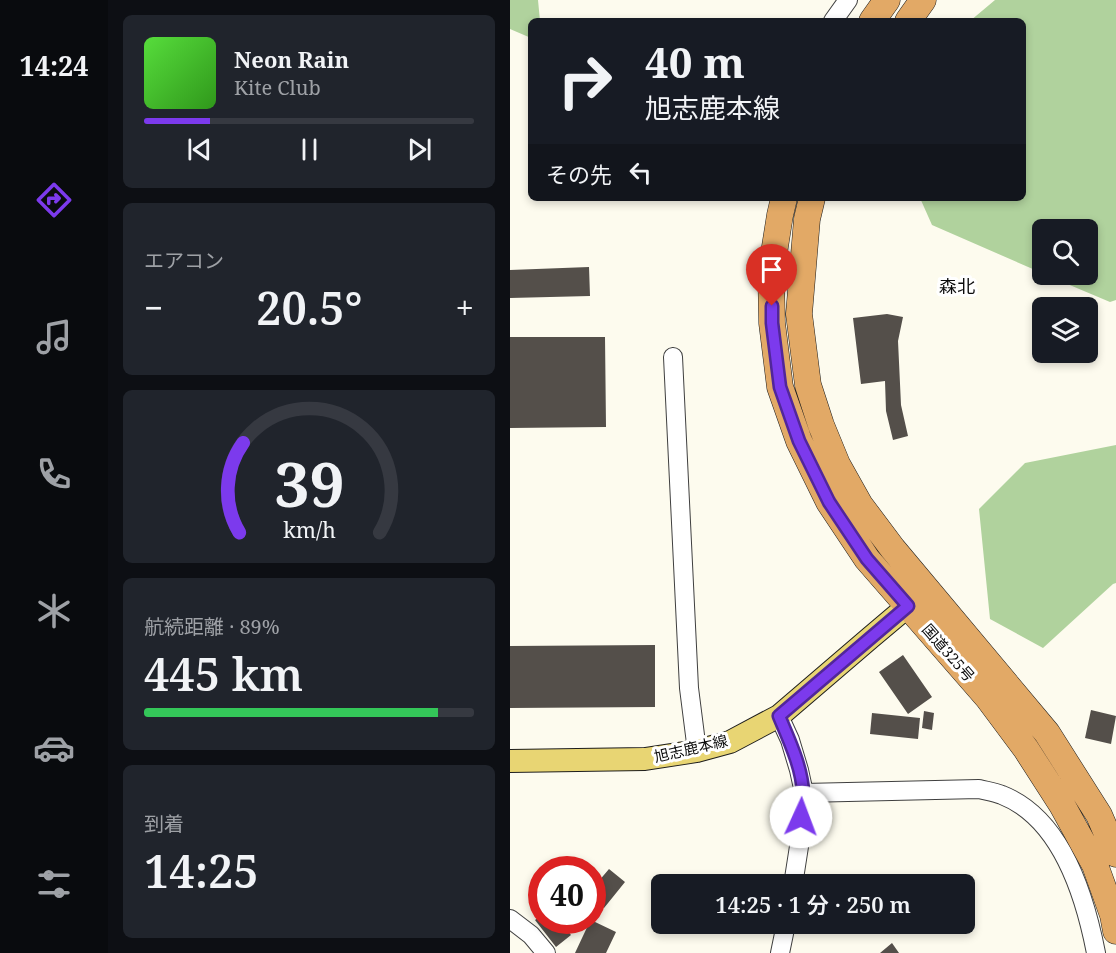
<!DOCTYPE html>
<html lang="ja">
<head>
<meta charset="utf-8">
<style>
  :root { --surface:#171b24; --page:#20242c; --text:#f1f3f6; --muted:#9ea1a6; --line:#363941; --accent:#7c3aed }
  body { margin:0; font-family:"Noto Serif","Noto Sans JP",serif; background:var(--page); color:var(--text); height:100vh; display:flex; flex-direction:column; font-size:22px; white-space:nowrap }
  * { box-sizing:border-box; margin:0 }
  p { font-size:20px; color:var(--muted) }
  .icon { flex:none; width:33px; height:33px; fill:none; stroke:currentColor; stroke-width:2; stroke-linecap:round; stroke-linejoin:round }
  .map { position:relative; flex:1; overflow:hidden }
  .drawer { display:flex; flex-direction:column; gap:15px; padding:15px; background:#0d0f14; width:402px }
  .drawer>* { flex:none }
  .hud { position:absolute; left:18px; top:18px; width:498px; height:183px; border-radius:9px; box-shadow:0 3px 9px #0003; background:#171b24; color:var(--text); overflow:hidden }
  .controls { position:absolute; left:522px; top:219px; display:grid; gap:12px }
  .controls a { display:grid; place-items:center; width:66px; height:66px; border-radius:9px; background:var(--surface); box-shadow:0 3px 9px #0003; font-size:30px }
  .speed { position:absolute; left:18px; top:856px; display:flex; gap:12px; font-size:30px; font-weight:700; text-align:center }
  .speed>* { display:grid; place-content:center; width:78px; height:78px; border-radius:50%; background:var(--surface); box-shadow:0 3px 9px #0003; line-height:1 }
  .speed .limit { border:9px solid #d22; background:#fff; color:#111 }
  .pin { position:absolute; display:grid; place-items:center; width:51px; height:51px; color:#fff; margin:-62px -26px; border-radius:50% 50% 50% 0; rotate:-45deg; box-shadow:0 0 6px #0007 }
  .pin .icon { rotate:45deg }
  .me { position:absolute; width:66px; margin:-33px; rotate:2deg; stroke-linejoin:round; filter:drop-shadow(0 0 4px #0008) }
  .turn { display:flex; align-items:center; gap:21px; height:126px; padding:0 18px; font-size:27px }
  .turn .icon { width:78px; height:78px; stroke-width:2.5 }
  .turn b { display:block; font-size:42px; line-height:51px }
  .then { display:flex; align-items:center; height:57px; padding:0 18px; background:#0003; gap:12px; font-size:22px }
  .big { font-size:45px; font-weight:600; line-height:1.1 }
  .drawer .tile { flex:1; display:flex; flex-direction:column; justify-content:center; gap:9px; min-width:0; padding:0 21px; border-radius:9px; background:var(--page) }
  .drawer .dial { align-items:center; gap:0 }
  .dial svg { height:156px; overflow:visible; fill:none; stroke:var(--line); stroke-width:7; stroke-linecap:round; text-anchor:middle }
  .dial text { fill:var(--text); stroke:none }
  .song { display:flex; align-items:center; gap:18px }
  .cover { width:72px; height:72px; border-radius:9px; background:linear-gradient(135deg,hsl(110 70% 55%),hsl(110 70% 35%)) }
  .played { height:6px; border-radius:3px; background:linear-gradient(90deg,var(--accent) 20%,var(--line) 20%) }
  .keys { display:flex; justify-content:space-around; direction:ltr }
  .heat { display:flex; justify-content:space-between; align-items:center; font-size:33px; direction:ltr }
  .charge { height:9px; border-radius:4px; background:linear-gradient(90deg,#34c759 89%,var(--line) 0) }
  .trip { position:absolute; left:141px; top:874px; width:324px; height:60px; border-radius:9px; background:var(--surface); box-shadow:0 3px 9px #0003; font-weight:600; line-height:60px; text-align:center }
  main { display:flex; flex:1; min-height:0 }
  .tab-bar { display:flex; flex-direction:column; width:108px; justify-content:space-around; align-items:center; background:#090b0e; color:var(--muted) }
  .tab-bar .icon { width:42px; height:42px }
  .tab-bar .active { color:var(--accent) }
  .tab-bar b { font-size:27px; color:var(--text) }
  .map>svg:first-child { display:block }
  .forest { fill:#b0d29d }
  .building { fill:#544f4a }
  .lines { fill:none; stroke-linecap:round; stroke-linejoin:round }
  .minor-casing { stroke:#3f3f3f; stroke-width:20 }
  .major-casing { stroke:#1d1d1d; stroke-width:24 }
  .highway-casing { stroke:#1d1d1d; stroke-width:27 }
  .minor { stroke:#fff; stroke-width:18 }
  .major { stroke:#e8d573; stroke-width:22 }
  .highway { stroke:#e2a966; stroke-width:26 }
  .route-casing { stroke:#51269a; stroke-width:15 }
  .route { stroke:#7c3aed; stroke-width:10 }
  .labels { text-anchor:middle; stroke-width:6; stroke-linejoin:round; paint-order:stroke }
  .street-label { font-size:15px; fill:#0c0c0c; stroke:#fff }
  .quarter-label { font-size:18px; fill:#0c0c0c; stroke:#fff }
</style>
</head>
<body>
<main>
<nav class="tab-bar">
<b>14:24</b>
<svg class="icon active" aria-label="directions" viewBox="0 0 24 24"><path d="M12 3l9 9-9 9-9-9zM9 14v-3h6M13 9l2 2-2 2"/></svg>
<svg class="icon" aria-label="music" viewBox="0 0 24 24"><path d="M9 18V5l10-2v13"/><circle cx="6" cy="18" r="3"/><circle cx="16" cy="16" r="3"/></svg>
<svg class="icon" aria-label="phone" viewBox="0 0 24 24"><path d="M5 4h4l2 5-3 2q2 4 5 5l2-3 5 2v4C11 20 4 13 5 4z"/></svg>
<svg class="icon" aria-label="climate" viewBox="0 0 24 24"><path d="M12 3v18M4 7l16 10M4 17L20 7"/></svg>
<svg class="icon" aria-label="car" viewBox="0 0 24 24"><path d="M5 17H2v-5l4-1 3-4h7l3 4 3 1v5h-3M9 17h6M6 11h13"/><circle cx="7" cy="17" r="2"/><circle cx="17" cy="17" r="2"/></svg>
<svg class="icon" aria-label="filters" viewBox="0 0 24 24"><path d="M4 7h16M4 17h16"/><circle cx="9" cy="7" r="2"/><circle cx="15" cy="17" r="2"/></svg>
</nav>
<section class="drawer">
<div class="tile">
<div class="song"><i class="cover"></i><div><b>Neon Rain</b><p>Kite Club</p></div></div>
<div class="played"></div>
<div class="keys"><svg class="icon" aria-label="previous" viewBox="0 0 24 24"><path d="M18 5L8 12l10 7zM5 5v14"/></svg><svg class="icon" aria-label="pause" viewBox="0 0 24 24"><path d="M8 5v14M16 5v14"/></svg><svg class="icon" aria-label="next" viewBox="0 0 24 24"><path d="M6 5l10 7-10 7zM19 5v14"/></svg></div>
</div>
<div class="tile"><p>エアコン</p>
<div class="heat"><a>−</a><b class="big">20.5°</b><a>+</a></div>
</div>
<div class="tile dial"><svg viewBox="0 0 100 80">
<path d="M14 69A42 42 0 1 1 86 69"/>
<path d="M14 69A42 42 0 0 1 16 23" stroke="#7c3aed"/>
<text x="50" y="56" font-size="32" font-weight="700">39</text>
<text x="50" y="72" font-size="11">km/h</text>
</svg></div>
<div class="tile"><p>航続距離 · 89%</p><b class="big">445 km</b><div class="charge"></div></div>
<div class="tile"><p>到着</p><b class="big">14:25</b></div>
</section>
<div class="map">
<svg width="606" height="953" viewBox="0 0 606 953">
  <rect width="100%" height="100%" fill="#fdfbee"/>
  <path class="forest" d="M0 0H28L30 21H21V38L0 29Z
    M485 0H606V300L600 302 536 275 578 274V230H532V273L422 225 410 198H513V21H460Z
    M606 445V583L603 584 533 648 480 619 469 509 515 463Z"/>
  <path class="building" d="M79 267 80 296 0 298V270Z
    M377 314 393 317 388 341 391 405 398 436 383 440 376 411 375 381 351 384 343 318Z
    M0 337H95L96 427 0 428Z
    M145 645V707L0 708V646Z
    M393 655 422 697 398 714 369 672Z
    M581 710 606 716 601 744 575 738Z
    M414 711 424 713 422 730 412 728Z
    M362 713 410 718 408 739 360 734Z
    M99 869 115 882 94 908 82 898V889Z
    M32 915V921H50L61 935 46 947 25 920Z
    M80 921H83L106 932 96 953H65Z
    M382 943 389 953H370Z"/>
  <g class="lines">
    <g class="minor-casing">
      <path id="minor" d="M323 21 338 0
        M163 357 179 688 187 751
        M269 716 280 740 289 770 294 793 290 840 283 885
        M294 793 469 789C477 791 485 792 492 795 551 818 575 896 586 953
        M0 919 21 935 36 953
        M270 953 276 924"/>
    </g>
    <g class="major-casing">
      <path id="major" d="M0 761 135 759 187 751 220 742 269 716 360 638 411 595"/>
    </g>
    <g class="highway-casing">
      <path id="highway" d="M362 21 377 0
        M398 21 413 0
        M274 198 270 215 261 272 262 323 270 387 289 441 319 502 357 559 478 698 516 749 552 805 585 865 603 915 606 931
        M302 198 297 219 289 314 298 385 311 425 327 464 350 505 383 549 537 733 589 815 606 854"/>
    </g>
    <use href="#minor" class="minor"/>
    <use href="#major" class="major"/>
    <use href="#highway" class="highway"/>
  </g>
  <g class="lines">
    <g class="route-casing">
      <path id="route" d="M262 306V323L270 387 289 441 319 502 357 559 398 606 269 716C279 740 292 767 293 793 294 801 292 809 291 817"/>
    </g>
    <use href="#route" class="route"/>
  </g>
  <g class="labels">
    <g class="street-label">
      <text transform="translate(438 653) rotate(49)" y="5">国道325号</text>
      <text transform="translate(181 749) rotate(-13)" y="5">旭志鹿本線</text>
    </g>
    <g class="quarter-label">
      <text x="447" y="293">森北</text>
    </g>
  </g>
</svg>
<div class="controls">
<a><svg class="icon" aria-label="search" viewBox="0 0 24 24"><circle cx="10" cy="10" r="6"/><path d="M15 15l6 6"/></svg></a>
<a><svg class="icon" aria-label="layers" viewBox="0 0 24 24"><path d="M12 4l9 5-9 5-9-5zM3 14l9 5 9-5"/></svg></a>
</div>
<div class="speed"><div class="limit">40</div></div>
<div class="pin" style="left:262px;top:306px;background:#d93025"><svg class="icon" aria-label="arrive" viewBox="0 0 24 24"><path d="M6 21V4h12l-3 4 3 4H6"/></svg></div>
<svg class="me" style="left:291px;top:817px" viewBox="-20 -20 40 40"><circle r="19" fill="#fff"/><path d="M0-13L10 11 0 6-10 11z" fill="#7c3aed"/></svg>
<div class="trip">14:25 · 1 分 · 250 m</div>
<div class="hud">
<div class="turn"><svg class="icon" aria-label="right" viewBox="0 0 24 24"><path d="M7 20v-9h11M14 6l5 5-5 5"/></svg><div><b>40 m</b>旭志鹿本線</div></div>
<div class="then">その先<svg class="icon" aria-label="left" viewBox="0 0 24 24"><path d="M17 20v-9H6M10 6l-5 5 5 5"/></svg></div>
</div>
</div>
</main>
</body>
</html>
